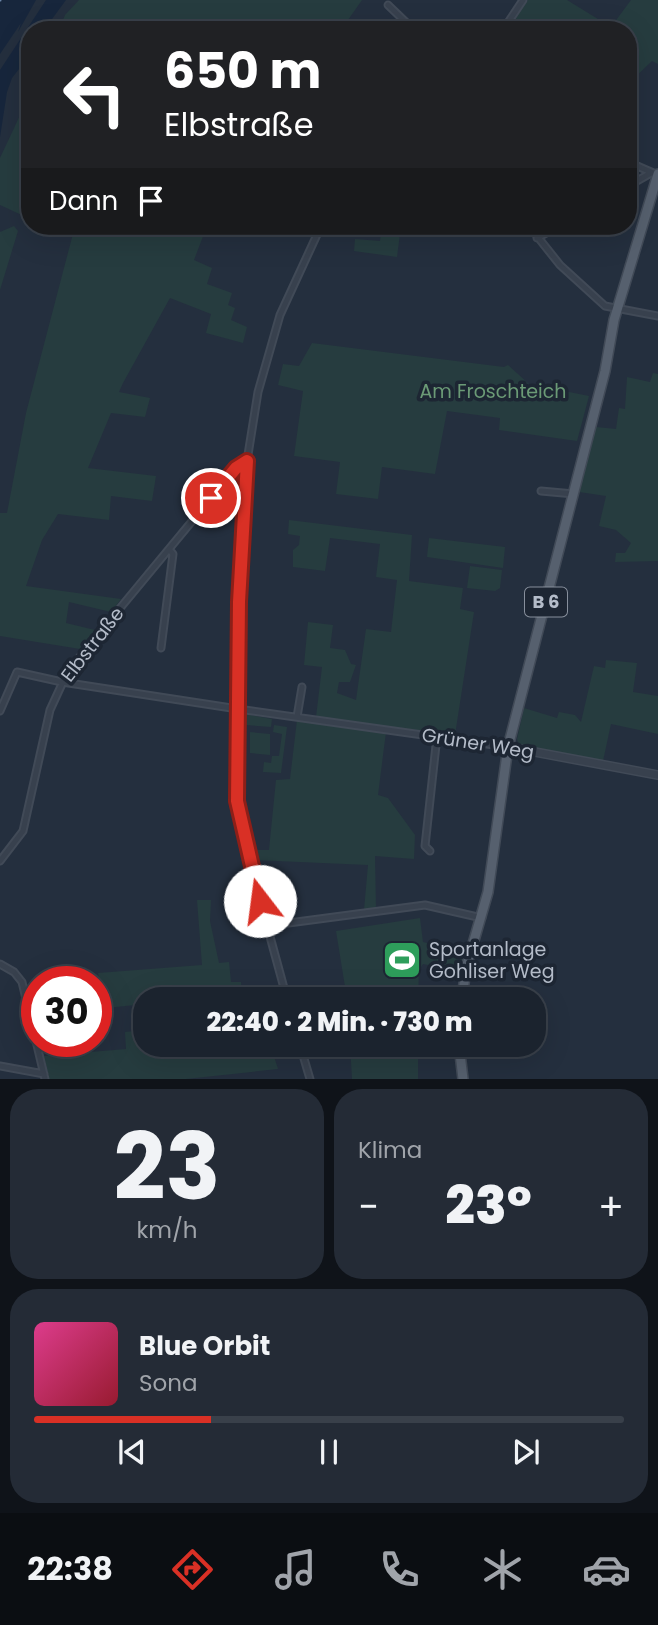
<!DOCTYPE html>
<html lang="de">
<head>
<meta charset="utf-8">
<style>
  :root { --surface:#1b232e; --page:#242b36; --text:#f1f3f6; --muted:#a0a4aa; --line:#39404a; --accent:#d93025 }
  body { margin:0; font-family:Poppins,sans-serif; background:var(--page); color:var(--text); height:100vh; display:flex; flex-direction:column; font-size:26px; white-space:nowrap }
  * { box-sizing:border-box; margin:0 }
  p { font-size:23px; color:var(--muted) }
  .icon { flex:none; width:38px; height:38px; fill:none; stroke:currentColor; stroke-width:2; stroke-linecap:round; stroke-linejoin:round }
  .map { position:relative; height:1079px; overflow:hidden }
  .sheet { display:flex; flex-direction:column; gap:10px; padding:10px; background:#0f1319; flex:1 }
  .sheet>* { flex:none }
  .guide { position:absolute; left:21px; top:21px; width:616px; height:214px; border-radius:28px; box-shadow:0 7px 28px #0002,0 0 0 2px var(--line); background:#202124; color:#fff; overflow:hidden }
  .speed { position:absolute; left:21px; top:966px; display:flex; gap:14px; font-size:35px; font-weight:700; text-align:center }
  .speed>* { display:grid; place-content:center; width:91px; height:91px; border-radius:50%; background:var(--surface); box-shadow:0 7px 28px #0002,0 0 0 2px var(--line); line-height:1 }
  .speed .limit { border:10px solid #d22; background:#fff; color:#111 }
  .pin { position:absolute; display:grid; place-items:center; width:60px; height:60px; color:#fff; margin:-30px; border:4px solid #fff; border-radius:50%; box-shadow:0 2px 7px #0007 }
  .me { position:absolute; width:77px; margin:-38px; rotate:345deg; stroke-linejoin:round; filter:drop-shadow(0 0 5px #0008) }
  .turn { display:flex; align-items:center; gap:24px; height:147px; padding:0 28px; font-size:32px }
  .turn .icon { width:91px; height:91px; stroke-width:2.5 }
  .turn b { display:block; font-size:49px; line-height:60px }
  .then { display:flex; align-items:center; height:66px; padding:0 28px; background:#0003; gap:14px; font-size:26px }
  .big { font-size:52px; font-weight:800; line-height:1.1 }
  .sheet .card { flex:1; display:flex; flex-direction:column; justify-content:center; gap:10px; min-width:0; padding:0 24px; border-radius:28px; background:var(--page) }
  .sheet .dial { align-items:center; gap:0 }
  .dial b { font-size:91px; line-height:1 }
  .song { display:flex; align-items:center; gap:21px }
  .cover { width:84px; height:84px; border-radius:10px; background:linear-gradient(135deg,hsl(330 70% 55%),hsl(350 70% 35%)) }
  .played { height:7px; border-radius:4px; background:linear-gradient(90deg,var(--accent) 30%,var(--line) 30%) }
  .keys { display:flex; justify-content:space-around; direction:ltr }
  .heat { display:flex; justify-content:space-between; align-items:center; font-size:38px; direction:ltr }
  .sheet .tiles { flex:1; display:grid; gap:10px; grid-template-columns:1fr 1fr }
  .card:last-child { grid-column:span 2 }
  .trip { position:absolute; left:133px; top:987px; width:413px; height:70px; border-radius:28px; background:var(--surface); box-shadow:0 7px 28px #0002,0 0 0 2px var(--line); font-weight:800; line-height:70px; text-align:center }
  .menu { display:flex; height:112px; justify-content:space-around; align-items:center; background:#0b0e12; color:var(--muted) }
  .menu .icon { width:49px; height:49px }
  .menu .active { color:var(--accent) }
  .menu b { font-size:32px; color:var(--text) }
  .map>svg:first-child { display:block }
  .green { fill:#263c3f }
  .water { fill:#17263c }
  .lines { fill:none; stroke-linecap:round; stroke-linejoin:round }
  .ferry { stroke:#6d86a8; stroke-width:2; stroke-dasharray:9 7; stroke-linecap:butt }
  .minor-casing { stroke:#414a57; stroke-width:9 }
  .tertiary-casing { stroke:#414a57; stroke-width:10 }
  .primary-casing { stroke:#414a57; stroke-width:12 }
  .minor { stroke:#38414e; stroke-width:5 }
  .tertiary { stroke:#38414e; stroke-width:7 }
  .primary { stroke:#56606e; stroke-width:9 }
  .route-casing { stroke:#8d1f18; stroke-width:18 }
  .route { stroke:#d93025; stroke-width:12 }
  .labels { text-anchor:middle; stroke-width:7; stroke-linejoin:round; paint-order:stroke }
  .shield { fill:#1d2633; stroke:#878f9c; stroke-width:2 }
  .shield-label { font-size:18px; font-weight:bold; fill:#b4bcc9 }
  .park-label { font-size:19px; fill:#6b9a76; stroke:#1d2633 }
  .street-label { font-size:19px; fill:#b4bcc9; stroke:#1d2633 }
  .poi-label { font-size:19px; fill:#b4bcc9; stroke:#1d2633; text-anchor:start }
</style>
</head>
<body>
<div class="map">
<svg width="658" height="1079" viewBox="0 0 658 1079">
  <rect width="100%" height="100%" fill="#242f3e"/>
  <path class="green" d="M79 0H362L341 30H59L65 15Z
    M528 0H567L611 27 631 0H658V64L652 61 628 84V30H519L512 24Z
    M30 94V213L26 217 0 205V158Z
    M14 226 18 231 0 290V232Z
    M75 226H207L194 260 212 268 207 284 232 293 228 305 235 308 231 320 247 327 243 343 206 333 211 314 170 298 123 383 119 392 150 398 145 417 111 413 88 468 156 476 152 501 111 496 109 520 58 514 42 540 26 586 121 599 111 612 69 602 66 623 95 630 80 649 0 636V513H7L26 413Z
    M382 226H401L397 257 354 251 355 239 380 241Z
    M312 343 504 367 508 365 529 384 589 396 577 441 499 430 500 418 447 411 435 474 382 467 378 499 336 494 340 462 294 456 303 391 278 385 283 364 299 366Z
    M653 373 658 374V561L615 562 616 553H625L631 543 616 530 599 526 606 496 579 492 596 427 616 429 619 408 625 409 627 377 650 382Z
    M289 520 412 535 409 581 463 588 460 609 474 612 455 735 316 717 322 667 304 665 308 622 333 625 330 648 345 650 351 664 356 665 350 682H339L337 693 356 700 366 629 391 632 397 580 376 577 380 544 330 538 325 571 293 567V550L299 545 300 536 288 534Z
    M429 538 505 547 503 568 427 557Z
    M470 566 502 570 500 588 495 591 467 588Z
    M606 660 637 663 633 692 658 696V734L611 724 603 761 519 745 517 739 524 708 557 718 559 712 575 715 581 722 594 666 605 668Z
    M239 713 272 719 271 727 246 725 244 742 238 732Z
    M297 720 386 732 378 795 388 798 415 835 414 859 375 856 376 909 364 910 368 865 253 860 249 850H269L276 780 290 779Z
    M274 725 287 727 281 773 263 772 264 762 271 763 272 756H279L282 734 273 732Z
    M250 732 270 734V755L250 753Z
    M197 900H211L210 921 219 963 229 962 231 982H241L242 996 145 999V1004L106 1008 105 990 100 989 98 973 202 965Z
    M420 918 423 942 467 953 461 966 454 970 423 964 419 970 418 999H347L336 931Z
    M145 1030V1045H230L232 1058 273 1053 278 1069 186 1079H49L44 1056 57 1055V1041H94L95 1047 90 1052 126 1049 125 1032Z
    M350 1045H418V1079H352Z"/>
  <path class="water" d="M0 0H36L18 32 21 23 0 54Z
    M46 0H66L44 30H30V55L12 78 7 92 0 137V70Z"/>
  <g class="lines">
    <path class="ferry" d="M0 1 1 0"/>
    <g class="minor-casing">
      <path id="minor" d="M388 5 414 30
        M503 30 523 0
        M628 162 658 175
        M628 186 651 173
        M529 226 560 265 605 306 658 316
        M537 238 559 226
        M541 491 574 494
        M161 648 173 554 169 549
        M0 711 17 672 62 682 238 709 508 747
        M297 717 302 687
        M430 851 425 846 437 736
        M0 861 23 831 50 710 68 671 236 468 247 461
        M266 926 425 905 482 918
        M0 964 14 972 22 982 45 1079
        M287 999 244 841 237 801 239 601 247 461 258 392 280 315 321 226
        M300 1045 310 1079
        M0 1066 44 1074"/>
    </g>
    <g class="tertiary-casing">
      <path id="tertiary" d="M508 747 658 775"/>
    </g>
    <g class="primary-casing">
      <path id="primary" d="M462 999 466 968 488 892 508 747 605 371 614 320 658 174
        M459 1045 463 1079"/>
    </g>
    <use href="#minor" class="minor"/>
    <use href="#tertiary" class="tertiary"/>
    <use href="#primary" class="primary"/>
  </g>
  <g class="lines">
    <g class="route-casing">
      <path id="route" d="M211 498 236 468 247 461 239 602 237 801 260 901"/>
    </g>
    <use href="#route" class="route"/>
  </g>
  <defs>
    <g id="stadium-square" transform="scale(2.0125)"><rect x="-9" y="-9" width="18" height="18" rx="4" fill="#2e9e5b" stroke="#1d2633"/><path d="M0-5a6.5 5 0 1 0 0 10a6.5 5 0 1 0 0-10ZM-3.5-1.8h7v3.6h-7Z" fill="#fff"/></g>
  </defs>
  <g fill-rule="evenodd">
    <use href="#stadium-square" x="402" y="960"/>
  </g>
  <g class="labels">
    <rect class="shield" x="525" y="587.5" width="42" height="29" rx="5"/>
    <g class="shield-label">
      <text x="546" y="608">B 6</text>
    </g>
    <g class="park-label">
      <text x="493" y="398">Am Froschteich</text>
    </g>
    <g class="street-label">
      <text transform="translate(92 644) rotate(-52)" y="7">Elbstraße</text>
      <text transform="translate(478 743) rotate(9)" y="7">Grüner Weg</text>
    </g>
    <g class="poi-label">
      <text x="429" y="956">Sportanlage<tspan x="429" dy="22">Gohliser Weg</tspan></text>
    </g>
  </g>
</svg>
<div class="speed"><div class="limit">30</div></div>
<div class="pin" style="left:211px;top:498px;background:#d93025"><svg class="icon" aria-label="arrive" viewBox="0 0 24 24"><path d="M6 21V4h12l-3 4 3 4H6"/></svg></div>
<svg class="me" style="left:260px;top:901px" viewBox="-20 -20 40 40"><circle r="19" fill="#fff"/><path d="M0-13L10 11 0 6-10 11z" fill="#d93025"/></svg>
<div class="trip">22:40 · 2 Min. · 730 m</div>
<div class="guide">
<div class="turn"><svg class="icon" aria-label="left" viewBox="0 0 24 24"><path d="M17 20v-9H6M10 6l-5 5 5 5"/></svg><div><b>650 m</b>Elbstraße</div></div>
<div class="then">Dann<svg class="icon" aria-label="arrive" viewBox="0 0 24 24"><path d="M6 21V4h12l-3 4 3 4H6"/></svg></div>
</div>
</div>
<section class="sheet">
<div class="tiles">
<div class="card dial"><b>23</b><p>km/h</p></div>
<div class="card"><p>Klima</p>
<div class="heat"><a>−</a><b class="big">23°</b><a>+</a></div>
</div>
<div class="card">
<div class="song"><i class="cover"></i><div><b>Blue Orbit</b><p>Sona</p></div></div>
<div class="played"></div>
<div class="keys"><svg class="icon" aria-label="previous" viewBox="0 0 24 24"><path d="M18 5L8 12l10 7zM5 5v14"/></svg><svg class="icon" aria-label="pause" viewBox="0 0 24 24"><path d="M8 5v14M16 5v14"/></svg><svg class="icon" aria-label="next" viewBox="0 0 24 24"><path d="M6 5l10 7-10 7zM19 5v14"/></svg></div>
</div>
</div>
</section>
<nav class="menu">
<b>22:38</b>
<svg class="icon active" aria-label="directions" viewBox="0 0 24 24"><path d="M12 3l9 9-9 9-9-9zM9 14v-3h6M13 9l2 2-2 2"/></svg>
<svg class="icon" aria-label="music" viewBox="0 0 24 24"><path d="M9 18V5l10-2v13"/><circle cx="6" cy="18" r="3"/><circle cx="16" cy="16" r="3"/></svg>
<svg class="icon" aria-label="phone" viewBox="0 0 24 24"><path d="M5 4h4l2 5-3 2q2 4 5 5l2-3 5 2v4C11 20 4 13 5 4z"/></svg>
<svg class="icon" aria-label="climate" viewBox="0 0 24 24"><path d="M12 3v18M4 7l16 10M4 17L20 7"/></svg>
<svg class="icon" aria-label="car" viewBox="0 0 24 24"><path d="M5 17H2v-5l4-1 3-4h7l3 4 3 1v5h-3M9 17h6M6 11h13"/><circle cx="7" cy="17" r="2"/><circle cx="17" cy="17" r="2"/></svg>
</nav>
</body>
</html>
